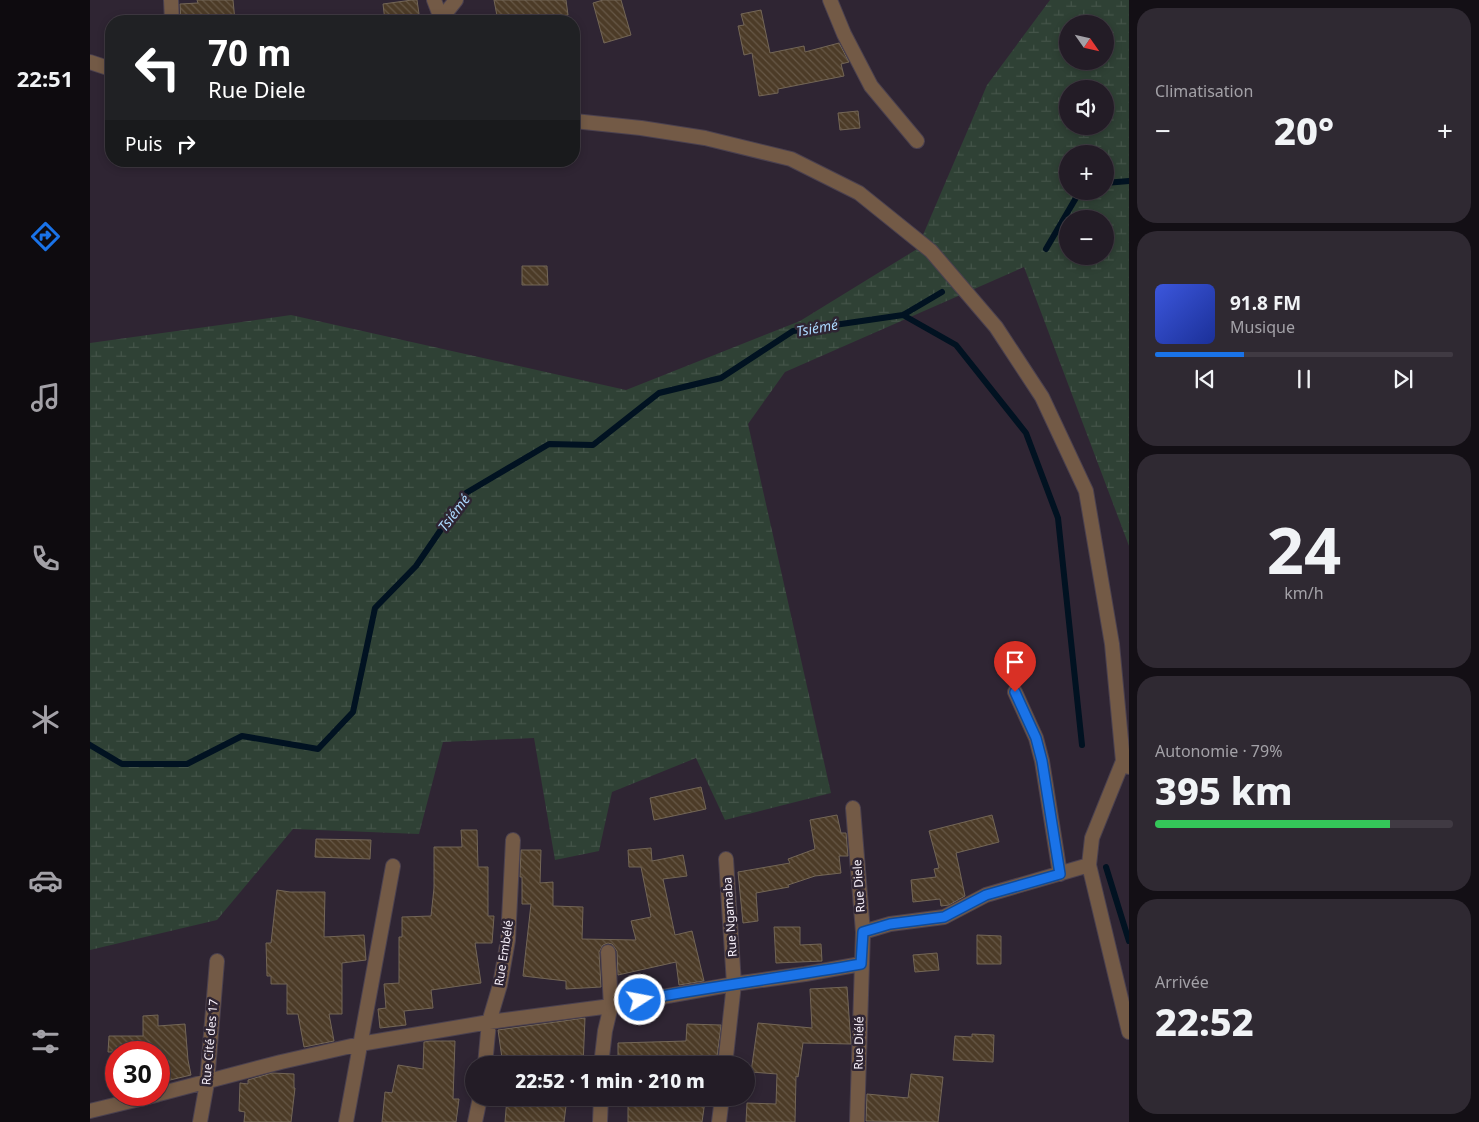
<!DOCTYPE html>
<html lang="fr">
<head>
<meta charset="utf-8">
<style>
  :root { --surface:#231c26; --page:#2f2932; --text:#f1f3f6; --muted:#a3a1a7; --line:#403a43; --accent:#1a73e8 }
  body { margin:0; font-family:"Noto Sans",sans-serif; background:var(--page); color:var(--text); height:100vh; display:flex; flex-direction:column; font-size:19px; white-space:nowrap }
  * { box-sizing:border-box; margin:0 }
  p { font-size:16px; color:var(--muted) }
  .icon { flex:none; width:28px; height:28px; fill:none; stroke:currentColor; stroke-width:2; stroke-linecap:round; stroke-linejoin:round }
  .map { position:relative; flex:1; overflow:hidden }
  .side { display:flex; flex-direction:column; gap:8px; padding:8px; background:#130f15; width:350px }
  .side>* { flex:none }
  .hud { position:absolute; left:15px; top:15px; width:475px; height:152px; border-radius:20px; box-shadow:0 2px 8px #0003,0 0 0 1px var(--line); background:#202124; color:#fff; overflow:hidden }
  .needle { width:32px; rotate:124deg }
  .fabs { position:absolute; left:969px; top:15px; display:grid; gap:10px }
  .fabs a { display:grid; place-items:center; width:55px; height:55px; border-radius:50%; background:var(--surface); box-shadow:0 2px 8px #0003,0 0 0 1px var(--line); font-size:25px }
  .speed { position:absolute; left:15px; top:1041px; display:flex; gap:10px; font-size:25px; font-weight:700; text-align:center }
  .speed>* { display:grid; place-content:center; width:65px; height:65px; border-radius:50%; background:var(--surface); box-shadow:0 2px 8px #0003,0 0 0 1px var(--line); line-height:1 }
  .speed .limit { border:8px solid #d22; background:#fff; color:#111 }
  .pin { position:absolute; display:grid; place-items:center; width:42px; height:42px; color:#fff; margin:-51px -21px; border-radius:50% 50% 50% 0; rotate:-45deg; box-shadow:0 0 5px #0007 }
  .pin .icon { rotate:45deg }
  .me { position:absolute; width:55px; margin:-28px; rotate:79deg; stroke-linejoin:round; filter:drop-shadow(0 0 4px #0008) }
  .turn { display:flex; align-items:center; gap:18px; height:105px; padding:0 20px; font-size:22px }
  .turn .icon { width:65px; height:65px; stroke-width:2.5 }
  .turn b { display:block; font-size:35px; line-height:42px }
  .then { display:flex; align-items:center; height:48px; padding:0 20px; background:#0003; gap:10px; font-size:19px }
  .big { font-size:38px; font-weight:800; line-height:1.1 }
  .side .card { flex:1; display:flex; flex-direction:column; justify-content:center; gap:8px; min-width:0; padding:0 18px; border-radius:20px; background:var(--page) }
  .side .dial { align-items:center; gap:0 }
  .dial b { font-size:65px; line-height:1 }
  .song { display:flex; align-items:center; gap:15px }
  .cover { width:60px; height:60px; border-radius:8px; background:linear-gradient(135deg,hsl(230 70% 55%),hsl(230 70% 35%)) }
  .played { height:5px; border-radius:2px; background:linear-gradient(90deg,var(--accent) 30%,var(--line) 30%) }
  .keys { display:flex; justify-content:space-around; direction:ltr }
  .heat { display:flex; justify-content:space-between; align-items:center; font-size:28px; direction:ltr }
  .charge { height:8px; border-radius:4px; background:linear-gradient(90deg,#34c759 79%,var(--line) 0) }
  .trip { position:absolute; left:375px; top:1056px; width:290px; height:50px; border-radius:25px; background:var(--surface); box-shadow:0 2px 8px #0003,0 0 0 1px var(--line); font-weight:800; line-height:50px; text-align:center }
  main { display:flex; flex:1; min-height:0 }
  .dock { display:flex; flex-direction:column; width:90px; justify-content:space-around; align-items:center; background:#0e0b0f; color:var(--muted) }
  .dock .icon { width:35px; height:35px }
  .dock .current { color:var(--accent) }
  .dock b { font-size:22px; color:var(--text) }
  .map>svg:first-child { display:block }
  .wetland { fill:url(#wetland-marsh); fill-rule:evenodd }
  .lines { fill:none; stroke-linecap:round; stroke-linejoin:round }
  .stream { stroke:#011221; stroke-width:6 }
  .building { fill:url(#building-back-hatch); stroke:#736656 }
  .minor-casing { stroke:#4b414f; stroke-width:16 }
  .minor { stroke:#735a46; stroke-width:14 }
  .route-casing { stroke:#114b97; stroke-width:12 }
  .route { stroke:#1a73e8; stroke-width:9 }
  .labels { text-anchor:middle; stroke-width:5; stroke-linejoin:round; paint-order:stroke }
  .street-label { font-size:12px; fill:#f7f0fa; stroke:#2f2533 }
  .water-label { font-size:14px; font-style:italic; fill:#acd8fe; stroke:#2f2533 }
</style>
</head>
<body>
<main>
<nav class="dock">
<b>22:51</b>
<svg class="icon current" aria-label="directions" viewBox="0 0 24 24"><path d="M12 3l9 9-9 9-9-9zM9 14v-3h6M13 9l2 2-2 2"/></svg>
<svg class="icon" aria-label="music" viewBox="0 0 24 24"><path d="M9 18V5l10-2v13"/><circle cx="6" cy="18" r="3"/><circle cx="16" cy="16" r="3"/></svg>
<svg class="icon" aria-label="phone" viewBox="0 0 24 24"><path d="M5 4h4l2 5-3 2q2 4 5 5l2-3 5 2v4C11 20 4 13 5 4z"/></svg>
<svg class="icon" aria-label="climate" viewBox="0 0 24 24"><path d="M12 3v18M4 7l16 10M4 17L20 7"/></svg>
<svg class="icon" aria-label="car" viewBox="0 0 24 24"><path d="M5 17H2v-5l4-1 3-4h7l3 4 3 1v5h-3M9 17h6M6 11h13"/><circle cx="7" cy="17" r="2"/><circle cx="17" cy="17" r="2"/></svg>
<svg class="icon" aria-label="filters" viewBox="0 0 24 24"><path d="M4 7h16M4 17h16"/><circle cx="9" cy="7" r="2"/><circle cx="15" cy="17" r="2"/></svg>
</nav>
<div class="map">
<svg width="1039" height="1122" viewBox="0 0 1039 1122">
  <defs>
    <pattern id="wetland-marsh" width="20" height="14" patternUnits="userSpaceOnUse" patternTransform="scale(1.25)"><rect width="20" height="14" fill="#2f4135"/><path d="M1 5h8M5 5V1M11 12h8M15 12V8" fill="none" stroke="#445449"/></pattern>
    <pattern id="building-back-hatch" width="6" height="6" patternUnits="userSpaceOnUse" patternTransform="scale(1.25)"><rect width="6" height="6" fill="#4c3b27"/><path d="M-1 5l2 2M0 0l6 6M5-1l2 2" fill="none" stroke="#675847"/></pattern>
  </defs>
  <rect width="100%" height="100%" fill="#2f2533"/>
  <path class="wetland" d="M960 0H1039V546L934 267 695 372 658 424 741 793 635 820 606 758 522 792 509 851 465 860 444 738 353 742 329 834 203 829 127 920 0 950V343L201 315 536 390 710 321 827 249 897 85ZM978 24H1015V61H978ZM978 89H1015V126H978ZM978 154H1015V191H978ZM978 219H1015V256H978Z"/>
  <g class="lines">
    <path class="stream" d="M1015 183 1039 181
      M956 249 990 191
      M813 315 866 345 936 433 968 518 992 745
      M0 745 32 764H97L152 736 228 749 263 712 285 608 326 566 376 493 459 444 503 445 569 393 631 378 703 331 813 315 852 292
      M1016 867 1039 941"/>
  </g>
  <path class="building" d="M107 0H143L145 21H91L90 4 108 3Z
    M322 0H327L330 21H295L293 4Z
    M404 0H476L478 15 458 17V21H408Z
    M513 0H531L541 35 514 43 503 3Z
    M671 10 680 53 714 46 715 52 749 43 759 62 751 64 754 76 688 89V93L669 96 662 53 654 55 648 26 654 25 651 14Z
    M768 111 770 128 750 130 748 113Z
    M432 266H457L458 285H432Z
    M611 787 616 809 564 820 560 798Z
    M747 815 751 833H756L758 856H749L751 873 725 876 698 885 699 887 666 893 668 921 653 923 648 872 700 863 698 859 725 849 720 820Z
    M902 815 909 842 866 853 875 896 859 905 851 906 850 899 823 902 821 880 846 877 844 869 849 868 839 831Z
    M371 830H387L388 867H398V916H404L402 943H385L391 983 341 990 343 1008 314 1011 316 1025 290 1028 288 1009 296 1008 294 984 309 983V937H312V917L341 916 344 888V847H372Z
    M226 839 281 840 280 859 225 857Z
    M561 848 562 861 593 855 597 876 573 879 585 935 602 931 614 981 589 985 586 962 528 975 527 951 522 944 518 943 513 945 509 952 511 987 476 989V981L433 976 441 904H432V877H430L431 850H451L450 883 463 882V906L493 907 492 939 546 940 541 921 561 917 551 867H539L538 850Z
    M187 890 200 892H235L234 937 274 935 276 960 252 963V1014H239L244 1041 214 1047 208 1014H197V984H181V976H177L176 943H181Z
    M684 927H710V945L731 944 732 961 686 963Z
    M887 935 911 936V964H887Z
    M847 953 849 970 825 972 823 955Z
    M757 987 761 1044 713 1043 708 1077 706 1076 705 1122H656L657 1103 686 1104 687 1074 661 1072 668 1023 722 1028 720 989Z
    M68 1015V1026L95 1024 98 1060 101 1075 80 1080 77 1066H69V1052H18L19 1036H53V1016Z
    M495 1018 493 1065H413L408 1030Z
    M597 1024 631 1025 626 1065H528V1043L596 1041Z
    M882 1034 904 1035 903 1062 863 1060 865 1036 882 1037Z
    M340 1041H365L363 1099H369L366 1122H292L295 1092 302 1093 308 1065 333 1069 334 1042Z
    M182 1073 204 1074V1088H205L201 1122H154L155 1112 149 1111 150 1083 158 1084V1080Z
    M821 1074 853 1077 848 1122 776 1121 777 1094 818 1098Z
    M417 1098 456 1102 457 1098H477L474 1122H415Z
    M538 1098H597L615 1101 612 1122H538Z"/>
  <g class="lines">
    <g class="minor-casing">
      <path id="minor" d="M81 0 82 21
        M344 0 352 21
        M740 0 754 34 781 86 827 141
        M351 19 366 0
        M0 62 21 69
        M484 121 551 128 615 138 701 159 769 193 841 251 906 327 952 397 996 491 1022 644 1033 761 1039 767
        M925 692 946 738 952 761 970 874
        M1033 761 1002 838 999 865 1039 1032
        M763 808 773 932 767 1122
        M773 932 800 924 854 917 896 895 999 865
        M395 1065 399 1022 410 985 418 940 423 840
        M511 1065 515 1031 521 1006 518 952
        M635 1065 644 984 636 859
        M69 1094 191 1062 270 1044 399 1022 521 1006 644 984 715 974 771 964
        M0 1111 66 1095
        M110 1122 117 1083 127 961
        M256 1122 303 866
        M385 1122 390 1098
        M510 1122 511 1098
        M629 1122 632 1098"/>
    </g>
    <use href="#minor" class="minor"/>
  </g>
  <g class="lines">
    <g class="route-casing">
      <path id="route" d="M550 1000C624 986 697 977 771 964L773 932 800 924 854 917 896 895 970 874 952 761 946 738 925 692"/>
    </g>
    <use href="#route" class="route"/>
  </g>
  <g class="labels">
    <g class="street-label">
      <text transform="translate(769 886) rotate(-94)" y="4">Rue Diele</text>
      <text transform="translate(640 917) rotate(-94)" y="4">Rue Ngamaba</text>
      <text transform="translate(414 953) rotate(-81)" y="4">Rue Embélé</text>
      <text transform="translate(120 1042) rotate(-85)" y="4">Rue Cité des 17</text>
      <text transform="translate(769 1043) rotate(-89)" y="4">Rue Diélé</text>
    </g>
    <g class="water-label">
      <text transform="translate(727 328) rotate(-10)" y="5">Tsiémé</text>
      <text transform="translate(364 513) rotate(-53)" y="5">Tsiémé</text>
    </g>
  </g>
</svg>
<div class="fabs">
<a><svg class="needle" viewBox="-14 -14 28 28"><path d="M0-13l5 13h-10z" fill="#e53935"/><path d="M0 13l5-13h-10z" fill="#a3a1a7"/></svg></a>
<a><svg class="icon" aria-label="sound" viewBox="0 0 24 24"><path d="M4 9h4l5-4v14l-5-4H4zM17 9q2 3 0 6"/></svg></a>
<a>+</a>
<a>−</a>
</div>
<div class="speed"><div class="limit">30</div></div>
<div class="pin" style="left:925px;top:692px;background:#d93025"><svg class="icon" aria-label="arrive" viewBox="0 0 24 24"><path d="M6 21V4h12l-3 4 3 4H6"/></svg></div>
<svg class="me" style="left:550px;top:1000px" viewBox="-20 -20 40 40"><circle r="17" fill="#1a73e8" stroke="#fff" stroke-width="3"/><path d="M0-11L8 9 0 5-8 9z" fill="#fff"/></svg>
<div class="trip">22:52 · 1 min · 210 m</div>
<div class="hud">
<div class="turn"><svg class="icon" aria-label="left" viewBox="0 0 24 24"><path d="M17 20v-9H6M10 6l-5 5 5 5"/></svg><div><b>70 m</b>Rue Diele</div></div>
<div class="then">Puis<svg class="icon" aria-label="right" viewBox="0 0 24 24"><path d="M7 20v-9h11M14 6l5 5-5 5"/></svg></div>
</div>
</div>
<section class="side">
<div class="card"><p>Climatisation</p>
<div class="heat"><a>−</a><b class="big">20°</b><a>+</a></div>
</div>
<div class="card">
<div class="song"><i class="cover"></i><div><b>91.8 FM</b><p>Musique</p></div></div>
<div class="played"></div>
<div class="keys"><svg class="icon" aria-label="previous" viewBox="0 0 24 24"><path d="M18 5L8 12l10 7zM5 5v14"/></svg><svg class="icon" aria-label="pause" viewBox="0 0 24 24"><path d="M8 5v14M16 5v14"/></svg><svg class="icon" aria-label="next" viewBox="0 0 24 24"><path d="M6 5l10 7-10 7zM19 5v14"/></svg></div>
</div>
<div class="card dial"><b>24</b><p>km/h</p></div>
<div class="card"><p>Autonomie · 79%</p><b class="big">395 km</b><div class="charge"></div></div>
<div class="card"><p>Arrivée</p><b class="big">22:52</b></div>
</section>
</main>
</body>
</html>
